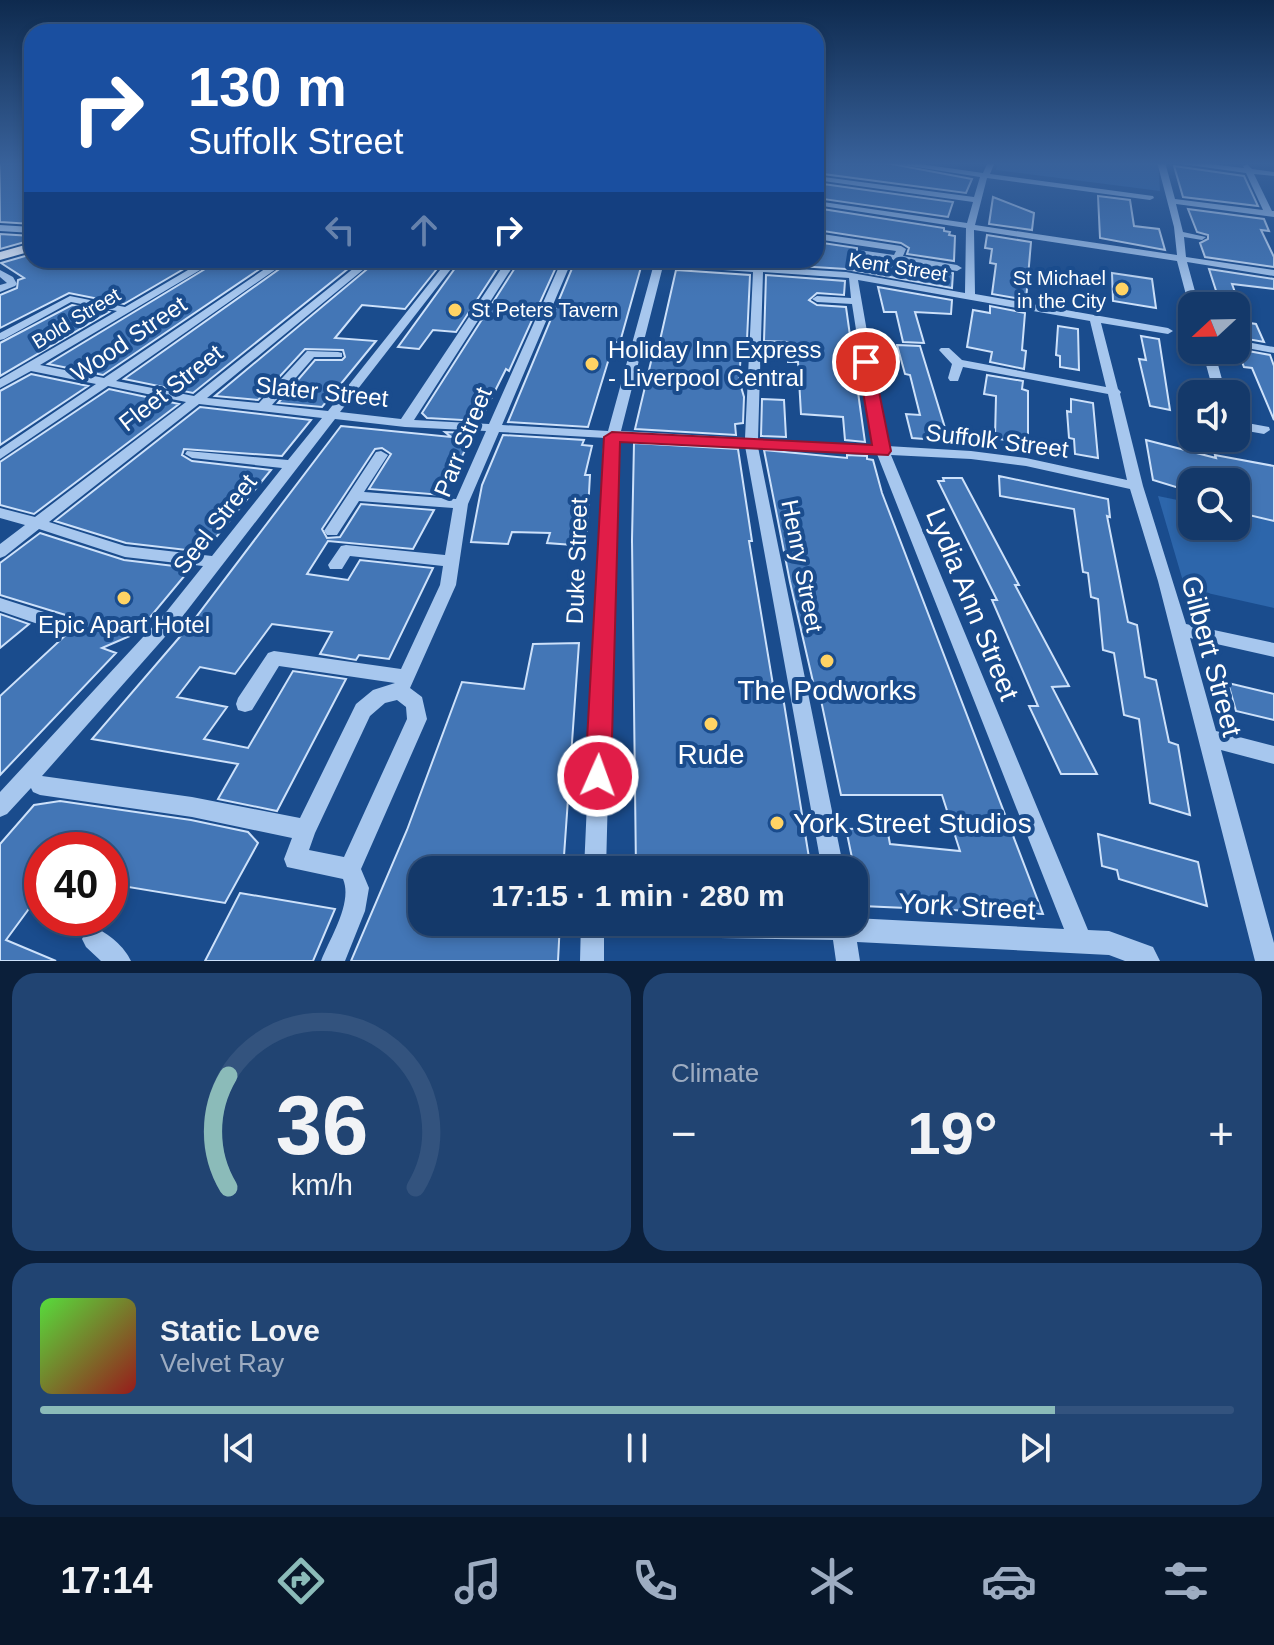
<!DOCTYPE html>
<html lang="en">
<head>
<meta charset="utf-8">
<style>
  :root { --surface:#14396a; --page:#214472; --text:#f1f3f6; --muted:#9dacc1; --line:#33537e; --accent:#8bbbb9 }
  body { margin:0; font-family:Arial,sans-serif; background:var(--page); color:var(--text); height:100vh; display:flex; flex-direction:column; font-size:30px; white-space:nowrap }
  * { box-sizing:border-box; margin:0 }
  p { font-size:26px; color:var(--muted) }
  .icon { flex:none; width:44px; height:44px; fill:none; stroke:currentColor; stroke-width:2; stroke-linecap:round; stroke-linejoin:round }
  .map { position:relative; height:961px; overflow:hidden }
  .side { display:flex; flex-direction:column; gap:12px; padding:12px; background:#0b1f3a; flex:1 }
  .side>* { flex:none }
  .top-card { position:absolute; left:24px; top:24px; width:800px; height:244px; border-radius:24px; box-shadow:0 4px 12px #0003,0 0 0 2px var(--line); background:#1a4fa0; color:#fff; overflow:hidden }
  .needle { width:52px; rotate:248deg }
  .tools { position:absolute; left:1178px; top:292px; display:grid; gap:16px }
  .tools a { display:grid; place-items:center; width:72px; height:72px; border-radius:16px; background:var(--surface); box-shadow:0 4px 12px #0003,0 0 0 2px var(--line); font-size:40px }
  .speed { position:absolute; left:24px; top:832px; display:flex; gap:16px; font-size:40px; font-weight:700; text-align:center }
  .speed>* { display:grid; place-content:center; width:104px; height:104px; border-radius:50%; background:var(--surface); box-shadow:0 4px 12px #0003,0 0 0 2px var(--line); line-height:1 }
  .speed .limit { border:12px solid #d22; background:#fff; color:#111 }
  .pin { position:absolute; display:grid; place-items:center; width:68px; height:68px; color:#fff; margin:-34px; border:4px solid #fff; border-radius:50%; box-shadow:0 2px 8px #0007 }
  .me { position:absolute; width:88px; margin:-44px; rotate:2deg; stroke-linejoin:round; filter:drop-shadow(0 0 6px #0008) }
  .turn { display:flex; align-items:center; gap:28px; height:168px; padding:0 32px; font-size:36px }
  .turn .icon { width:104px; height:104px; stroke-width:2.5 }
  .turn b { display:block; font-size:56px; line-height:68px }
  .lanes { display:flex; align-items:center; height:76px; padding:0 32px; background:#0003; justify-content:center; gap:40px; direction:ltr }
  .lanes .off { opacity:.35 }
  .big { font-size:60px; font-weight:600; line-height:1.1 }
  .side .tile { flex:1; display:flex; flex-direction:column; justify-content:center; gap:12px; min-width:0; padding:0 28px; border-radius:24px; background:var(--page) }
  .side .dial { align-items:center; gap:0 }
  .dial svg { height:208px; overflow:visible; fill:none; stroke:var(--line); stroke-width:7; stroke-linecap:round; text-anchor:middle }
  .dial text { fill:var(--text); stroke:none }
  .song { display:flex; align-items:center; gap:24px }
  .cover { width:96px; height:96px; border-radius:12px; background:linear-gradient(135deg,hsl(110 70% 55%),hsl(0 70% 35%)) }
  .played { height:8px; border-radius:4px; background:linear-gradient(90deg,var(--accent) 85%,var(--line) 85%) }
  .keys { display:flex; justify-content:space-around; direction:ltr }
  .heat { display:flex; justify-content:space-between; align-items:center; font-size:44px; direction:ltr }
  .side .tiles { flex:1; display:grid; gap:12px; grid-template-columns:1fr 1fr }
  .tile:last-child { grid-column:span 2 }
  .trip { position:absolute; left:408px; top:856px; width:460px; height:80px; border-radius:24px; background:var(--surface); box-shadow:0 4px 12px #0003,0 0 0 2px var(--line); font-weight:600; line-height:80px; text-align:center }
  .tabs { display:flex; height:128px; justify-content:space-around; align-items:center; background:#08172a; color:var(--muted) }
  .tabs .icon { width:56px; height:56px }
  .tabs .active { color:var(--accent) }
  .tabs b { font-size:36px; color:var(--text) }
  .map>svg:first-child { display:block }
  .green { fill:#2d66ab }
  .building { fill:#4376b6; stroke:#cde1fa; stroke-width:2 }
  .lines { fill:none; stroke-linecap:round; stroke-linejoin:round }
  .minor { fill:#a7c7ee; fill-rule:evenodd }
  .major { fill:#eef4ff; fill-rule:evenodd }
  .route { fill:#e11d48; stroke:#92132f; stroke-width:2 }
  .poi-dot { fill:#ffd364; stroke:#1a4c8d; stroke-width:3 }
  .labels { text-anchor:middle; stroke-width:8; stroke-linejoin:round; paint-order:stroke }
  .far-street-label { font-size:20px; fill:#fff; stroke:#1a4c8d }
  .far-poi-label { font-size:20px; fill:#fff; stroke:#1a4c8d; text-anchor:end }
  .street-label { font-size:24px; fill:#fff; stroke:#1a4c8d }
  .poi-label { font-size:24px; fill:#fff; stroke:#1a4c8d; text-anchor:start }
  .near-street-label { font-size:28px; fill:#fff; stroke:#1a4c8d }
  .near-poi-label { font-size:28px; fill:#fff; stroke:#1a4c8d }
</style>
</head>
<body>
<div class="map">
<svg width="1274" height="961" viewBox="0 0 1274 961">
  <rect width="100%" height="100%" fill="#1a4c8d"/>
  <path class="green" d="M998 162H1158L1160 191 996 170Z
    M1158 496 1192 503V526H1236V512L1274 521V608L1185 588Z"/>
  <path class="building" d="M0 162H32V224L0 222Z
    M816 162H881L972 179 966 193 816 173Z
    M1174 166 1244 176 1258 206 1183 197Z
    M816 183 953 202 948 217 816 198Z
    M1098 196 1130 200 1134 226 1159 229 1165 250 1100 238Z
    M993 197 1034 213 1032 230 989 224Z
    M816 208 944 228V231L950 232 949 235 955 236 954 261 907 254 909 248 901 243 816 230Z
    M1188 209 1264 219 1269 231 1261 230 1274 257V267L1205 257 1200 243 1208 239V235L1197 232Z
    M0 234 32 236V240L0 249Z
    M987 235 1031 242 1026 300 992 294 996 264 990 263 992 249 985 248Z
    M816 242 857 248V256L862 258 953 273 952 288 846 269 703 260H816Z
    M32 254V260H199L124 304 69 293 0 328V295L17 288 18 280 24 278 1 263Z
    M220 260H273L103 375 48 364Z
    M292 260H359L193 393 124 379Z
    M378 260H444L405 309 362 305 335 338 376 341 322 407 278 403 315 360H342L345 357 343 350 305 349 258 400 215 396Z
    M461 260H503L456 332 433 330 419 349 398 347Z
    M520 260 555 262 554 265H557L509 371 506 369 480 421 427 418 422 413Z
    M614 260H643L620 342H614L588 427 508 422 573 266 612 268Z
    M1209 269 1274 279V289L1232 284 1240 306H1221Z
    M676 270 750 275 747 340 742 339 739 380 744 397 743 423 735 424 736 435 635 429 654 349H658Z
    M1112 273 1152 279 1156 308 1113 301Z
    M766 275 845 281 844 295 817 293 809 300 817 305 846 307 865 442 845 440 843 417 801 414 798 362H788V342L764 341Z
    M878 287 952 300 951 314 915 312 924 343 903 342 896 312H884Z
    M72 305 109 312 0 376V343Z
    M990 306 1025 313 1022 350 1026 351 1024 369 990 362 992 352 967 347 973 310 990 313Z
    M1236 321 1256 324 1264 342 1236 337Z
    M1058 326 1078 329 1079 370 1060 367V356L1056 355Z
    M1141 336 1159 339 1170 410 1150 406 1139 359 1146 360Z
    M897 345 920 346 949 441 912 438 906 414 920 415 910 375 905 374Z
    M1237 349 1270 355 1274 366V420L1252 368 1244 367Z
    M31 374 88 386 0 445V391Z
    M987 375 1023 381 1022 389 1028 391V445L995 438 996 396 984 394Z
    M109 389 179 404 34 514 0 505V462Z
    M762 399 784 400 786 437 761 436Z
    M1071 399 1093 403 1098 458 1075 454 1074 439 1069 438 1067 411 1071 412Z
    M200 407 311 420 282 456 184 449 182 455 192 461 271 470 204 552 126 543 55 521Z
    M341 426 451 437 445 432 474 433 442 495 369 489 391 454 382 448 375 449 322 529 327 538 340 537 361 504 434 510 413 549 328 541 307 574 348 580 360 560 433 568 389 659 359 655 356 660 320 654 332 632 272 624 235 674 200 667 177 697 227 707 204 739 248 748 293 671 346 679 277 811 218 799 238 764 92 739 190 625Z
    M503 435 584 440 582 445 592 446 585 475H590L586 546 547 543 550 533 512 532 508 544 471 542 482 485Z
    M1146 440 1216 458 1215 455 1274 466V521L1236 512V482H1192V492L1153 480Z
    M634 443 738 449 752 541H749L775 697H783L811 870H636L632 540Z
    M764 450 847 458V455L867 456V459L873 460 882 493 1043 914 862 906 846 829 887 828 890 844 960 851 942 795H841L818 686H814L790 582Z
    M999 476 1108 499 1110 517 1107 516 1128 622 1137 625 1145 677 1156 680 1169 742 1178 745 1190 815 1150 803 1139 719 1124 715 1114 653 1103 650 1098 599 1091 597 1088 573 1083 572 1074 509 1000 496Z
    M943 478H962L1019 585H1015L1069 686 1052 687 1097 774H1061L1029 706H1038L992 600H997L938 481H944Z
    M40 533 124 560 191 568 137 633 102 648 116 653 0 775V696L82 620 0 595V563Z
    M0 614 29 624 0 648Z
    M579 643 563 870H422V922H560L558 961H351L407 830 462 682 524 689 533 644Z
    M1228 683 1274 694V720L1236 711Z
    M60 801 191 820 248 832 258 843 225 903 110 884V850H42V891L6 940 56 961H0V844L34 805Z
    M1098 834 1198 862 1207 906 1119 879 1117 870 1102 866Z
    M240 893 335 909 313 961H205Z"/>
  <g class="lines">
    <path class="minor" d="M884 162H906L983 173 988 162H995L990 174 1153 196 1154 198 1150 200 987 178 975 225 1177 255 1174 227 1157 162H1165L1175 199 1263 210 1246 173 1168 162H1193L1244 168 1243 166 1247 164 1252 169 1274 172V176L1254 174 1272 211H1274V217L1176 204 1183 232 1206 237 1202 240 1184 237 1186 257 1274 270V276L1187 262 1199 306H1192V309L1189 306 1177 261 974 230 975 294 1168 328 1173 331 1168 334 1101 323 1118 389 1121 392 1120 394 1143 486 1186 624 1274 643V657L1190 638 1216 731 1274 746V764L1221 750 1274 943V961H1255L1158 581 1130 489 1026 466 971 459 891 455 1088 930 1109 931 1153 947 1160 961H1125L1109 955 857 942 860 961H836L833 940 604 936V961H580L581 922H854V918L1064 929 877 454 758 447 844 870H822L745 446 619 439 617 447 606 870H584L603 447 606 438 499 432 468 504 456 585 410 688 422 697 427 719 361 869 369 888 365 911 345 961H321C330 938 353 903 343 879L287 867 284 859 292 838 192 817 40 795 33 792 31 788 7 814 0 817V792L167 611 203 566 125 557 39 529 5 556 0 558V544L25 525 0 518V508L35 517 186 402 108 386 0 459V449L96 384 31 371 0 388V379L117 311 71 302 4 339 0 340V333L70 296 125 307 205 260H217L40 365 104 378 278 260H289L116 381 194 396 364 260H375L207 398 259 403 307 351 338 352 342 353V357H314L272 405 328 411 448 260H458L340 412 401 419 507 260H517L414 420 489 424 562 260H572L502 425 608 431 655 260 846 272 965 293 966 228 816 205V201L967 223 973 202 816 180V176L974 197 980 177ZM663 266 753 272 745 438 621 431ZM763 272 849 278 851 298 817 296 812 299 817 302 852 304 874 445 758 439ZM858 280 1090 321 1106 387 962 360 949 348H941L939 350 952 364 948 378 950 381H958L963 367 1108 394 1127 480 1026 458 971 451 887 446ZM199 404 322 418 288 460 187 451 185 454 192 458 282 468 212 556 125 546 49 522ZM335 419 405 427 486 431 456 499 364 492 388 455 381 451 376 452 324 531 327 535H337L359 501 453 508 445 555 346 545 341 546 328 565 330 569H342L350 556 443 566 440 585 401 669 274 651 268 653 238 698 236 704 238 710 245 712 252 710 279 666 395 683 373 690 356 704 300 818 192 797 42 776 179 621ZM397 700 406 707 407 719 344 857 309 850 315 833 370 716 385 703Z
      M0 225 32 227V233L0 231Z
      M816 233 901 246 906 249 903 256 957 265 962 268 957 271 862 255 859 254V250L894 255 896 251 816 239Z
      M0 270 13 277 17 284 15 286 0 292V285L7 283 0 277Z
      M1236 340 1274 347V353L1236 346Z
      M1202 350H1214L1226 394H1214Z
      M1236 421 1269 427 1270 430 1264 434 1236 429Z
      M0 598 44 612 46 617 44 622 38 624 0 611Z
      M94 927C108 933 125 947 131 961H101L86 947 82 939 86 931Z"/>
    <path class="major" d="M32 243V251L0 260V252Z"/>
  </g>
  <linearGradient id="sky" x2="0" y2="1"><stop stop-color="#0e2a4e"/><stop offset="0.55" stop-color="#38619a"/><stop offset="1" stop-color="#38619a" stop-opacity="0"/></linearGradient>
  <rect width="1274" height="297" fill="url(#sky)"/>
  <path class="route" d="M866 357 873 362 891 451 888 455 620 442 611 776 607 785 598 788 589 785 585 776 604 437 612 432 872 445 858 362Z"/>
  <g class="poi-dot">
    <circle cx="1122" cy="289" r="8"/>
    <circle cx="455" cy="310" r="8"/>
    <circle cx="592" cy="364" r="8"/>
    <circle cx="124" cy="598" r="8"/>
    <circle cx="827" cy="661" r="8"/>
    <circle cx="711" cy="724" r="8"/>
    <circle cx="777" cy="823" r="8"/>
  </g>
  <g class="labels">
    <g class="far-street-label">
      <text transform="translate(898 267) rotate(9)" y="7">Kent Street</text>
      <text transform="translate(76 318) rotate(-31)" y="7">Bold Street</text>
    </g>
    <g class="far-poi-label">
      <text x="1106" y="285">St Michael<tspan x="1106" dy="23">in the City</tspan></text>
      <text x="471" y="317" text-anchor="start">St Peters Tavern</text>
    </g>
    <g class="street-label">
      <text transform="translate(129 339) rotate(-34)" y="8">Wood Street</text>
      <text transform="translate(171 388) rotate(-38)" y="8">Fleet Street</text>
      <text transform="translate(322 392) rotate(6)" y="8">Slater Street</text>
      <text transform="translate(997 441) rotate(7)" y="8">Suffolk Street</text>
      <text transform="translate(463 442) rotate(-68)" y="8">Parr Street</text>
      <text transform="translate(215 524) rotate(-52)" y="8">Seel Street</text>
      <text transform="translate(577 561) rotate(-88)" y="8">Duke Street</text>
      <text transform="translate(802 566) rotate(79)" y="8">Henry Street</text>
    </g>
    <g class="poi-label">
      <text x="608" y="358">Holiday Inn Express<tspan x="608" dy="28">- Liverpool Central</tspan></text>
      <text x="124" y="633" text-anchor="middle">Epic Apart Hotel</text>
    </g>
    <g class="near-street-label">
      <text transform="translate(973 604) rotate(68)" y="10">Lydia Ann Street</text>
      <text transform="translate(1212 656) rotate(75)" y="10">Gilbert Street</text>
      <text transform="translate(967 906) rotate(3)" y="10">York Street</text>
    </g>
    <g class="near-poi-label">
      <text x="827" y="700">The Podworks</text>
      <text x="711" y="764">Rude</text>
      <text x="793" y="833" text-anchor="start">York Street Studios</text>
    </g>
  </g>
</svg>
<div class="tools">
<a><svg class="needle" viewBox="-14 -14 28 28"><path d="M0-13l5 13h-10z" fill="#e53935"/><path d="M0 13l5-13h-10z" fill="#9dacc1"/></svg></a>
<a><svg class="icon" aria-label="sound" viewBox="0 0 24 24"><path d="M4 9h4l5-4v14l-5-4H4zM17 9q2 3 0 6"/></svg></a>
<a><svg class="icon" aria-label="search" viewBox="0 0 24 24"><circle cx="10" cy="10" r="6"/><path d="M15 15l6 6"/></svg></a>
</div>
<div class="speed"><div class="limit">40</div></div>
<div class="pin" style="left:866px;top:362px;background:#d93025"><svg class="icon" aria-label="arrive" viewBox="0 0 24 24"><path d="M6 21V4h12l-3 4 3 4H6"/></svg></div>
<svg class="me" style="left:598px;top:776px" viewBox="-20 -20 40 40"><circle r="17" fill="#e11d48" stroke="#fff" stroke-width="3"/><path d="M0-11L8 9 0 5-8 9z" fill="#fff"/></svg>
<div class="trip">17:15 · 1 min · 280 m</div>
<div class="top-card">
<div class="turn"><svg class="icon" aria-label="right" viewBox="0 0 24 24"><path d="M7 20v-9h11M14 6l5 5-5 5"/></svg><div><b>130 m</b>Suffolk Street</div></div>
<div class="lanes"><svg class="icon off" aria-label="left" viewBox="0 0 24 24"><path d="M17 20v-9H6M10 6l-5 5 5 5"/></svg><svg class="icon off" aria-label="ahead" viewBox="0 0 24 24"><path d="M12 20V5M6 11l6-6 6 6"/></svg><svg class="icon" aria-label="right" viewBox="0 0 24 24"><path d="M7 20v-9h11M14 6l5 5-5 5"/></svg></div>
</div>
</div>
<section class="side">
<div class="tiles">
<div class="tile dial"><svg viewBox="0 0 100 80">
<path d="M14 69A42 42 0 1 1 86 69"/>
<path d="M14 69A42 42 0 0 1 14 26" stroke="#8bbbb9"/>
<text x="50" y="56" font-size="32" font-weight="700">36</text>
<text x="50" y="72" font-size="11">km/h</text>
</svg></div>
<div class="tile"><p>Climate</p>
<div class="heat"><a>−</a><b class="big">19°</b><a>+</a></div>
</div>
<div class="tile">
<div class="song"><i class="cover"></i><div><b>Static Love</b><p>Velvet Ray</p></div></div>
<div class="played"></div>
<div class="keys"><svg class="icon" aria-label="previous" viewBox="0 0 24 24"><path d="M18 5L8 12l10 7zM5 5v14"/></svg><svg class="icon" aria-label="pause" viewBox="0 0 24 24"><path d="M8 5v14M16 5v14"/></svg><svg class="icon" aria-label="next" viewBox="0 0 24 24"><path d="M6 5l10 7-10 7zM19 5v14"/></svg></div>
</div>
</div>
</section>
<nav class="tabs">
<b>17:14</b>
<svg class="icon active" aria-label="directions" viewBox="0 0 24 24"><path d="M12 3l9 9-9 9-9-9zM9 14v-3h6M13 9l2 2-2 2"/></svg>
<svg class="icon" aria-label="music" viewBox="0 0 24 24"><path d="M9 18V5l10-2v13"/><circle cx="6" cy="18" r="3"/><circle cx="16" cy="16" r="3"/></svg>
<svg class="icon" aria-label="phone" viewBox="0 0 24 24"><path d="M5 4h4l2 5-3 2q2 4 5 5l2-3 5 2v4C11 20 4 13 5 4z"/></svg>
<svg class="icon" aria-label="climate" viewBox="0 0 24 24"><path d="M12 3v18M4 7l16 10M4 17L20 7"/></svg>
<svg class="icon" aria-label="car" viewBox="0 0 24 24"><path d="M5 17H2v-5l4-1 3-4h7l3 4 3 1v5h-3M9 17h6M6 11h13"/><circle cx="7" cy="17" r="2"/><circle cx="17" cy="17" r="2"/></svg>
<svg class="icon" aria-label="filters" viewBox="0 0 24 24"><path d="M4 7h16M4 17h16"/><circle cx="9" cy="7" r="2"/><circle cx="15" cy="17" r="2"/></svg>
</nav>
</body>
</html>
